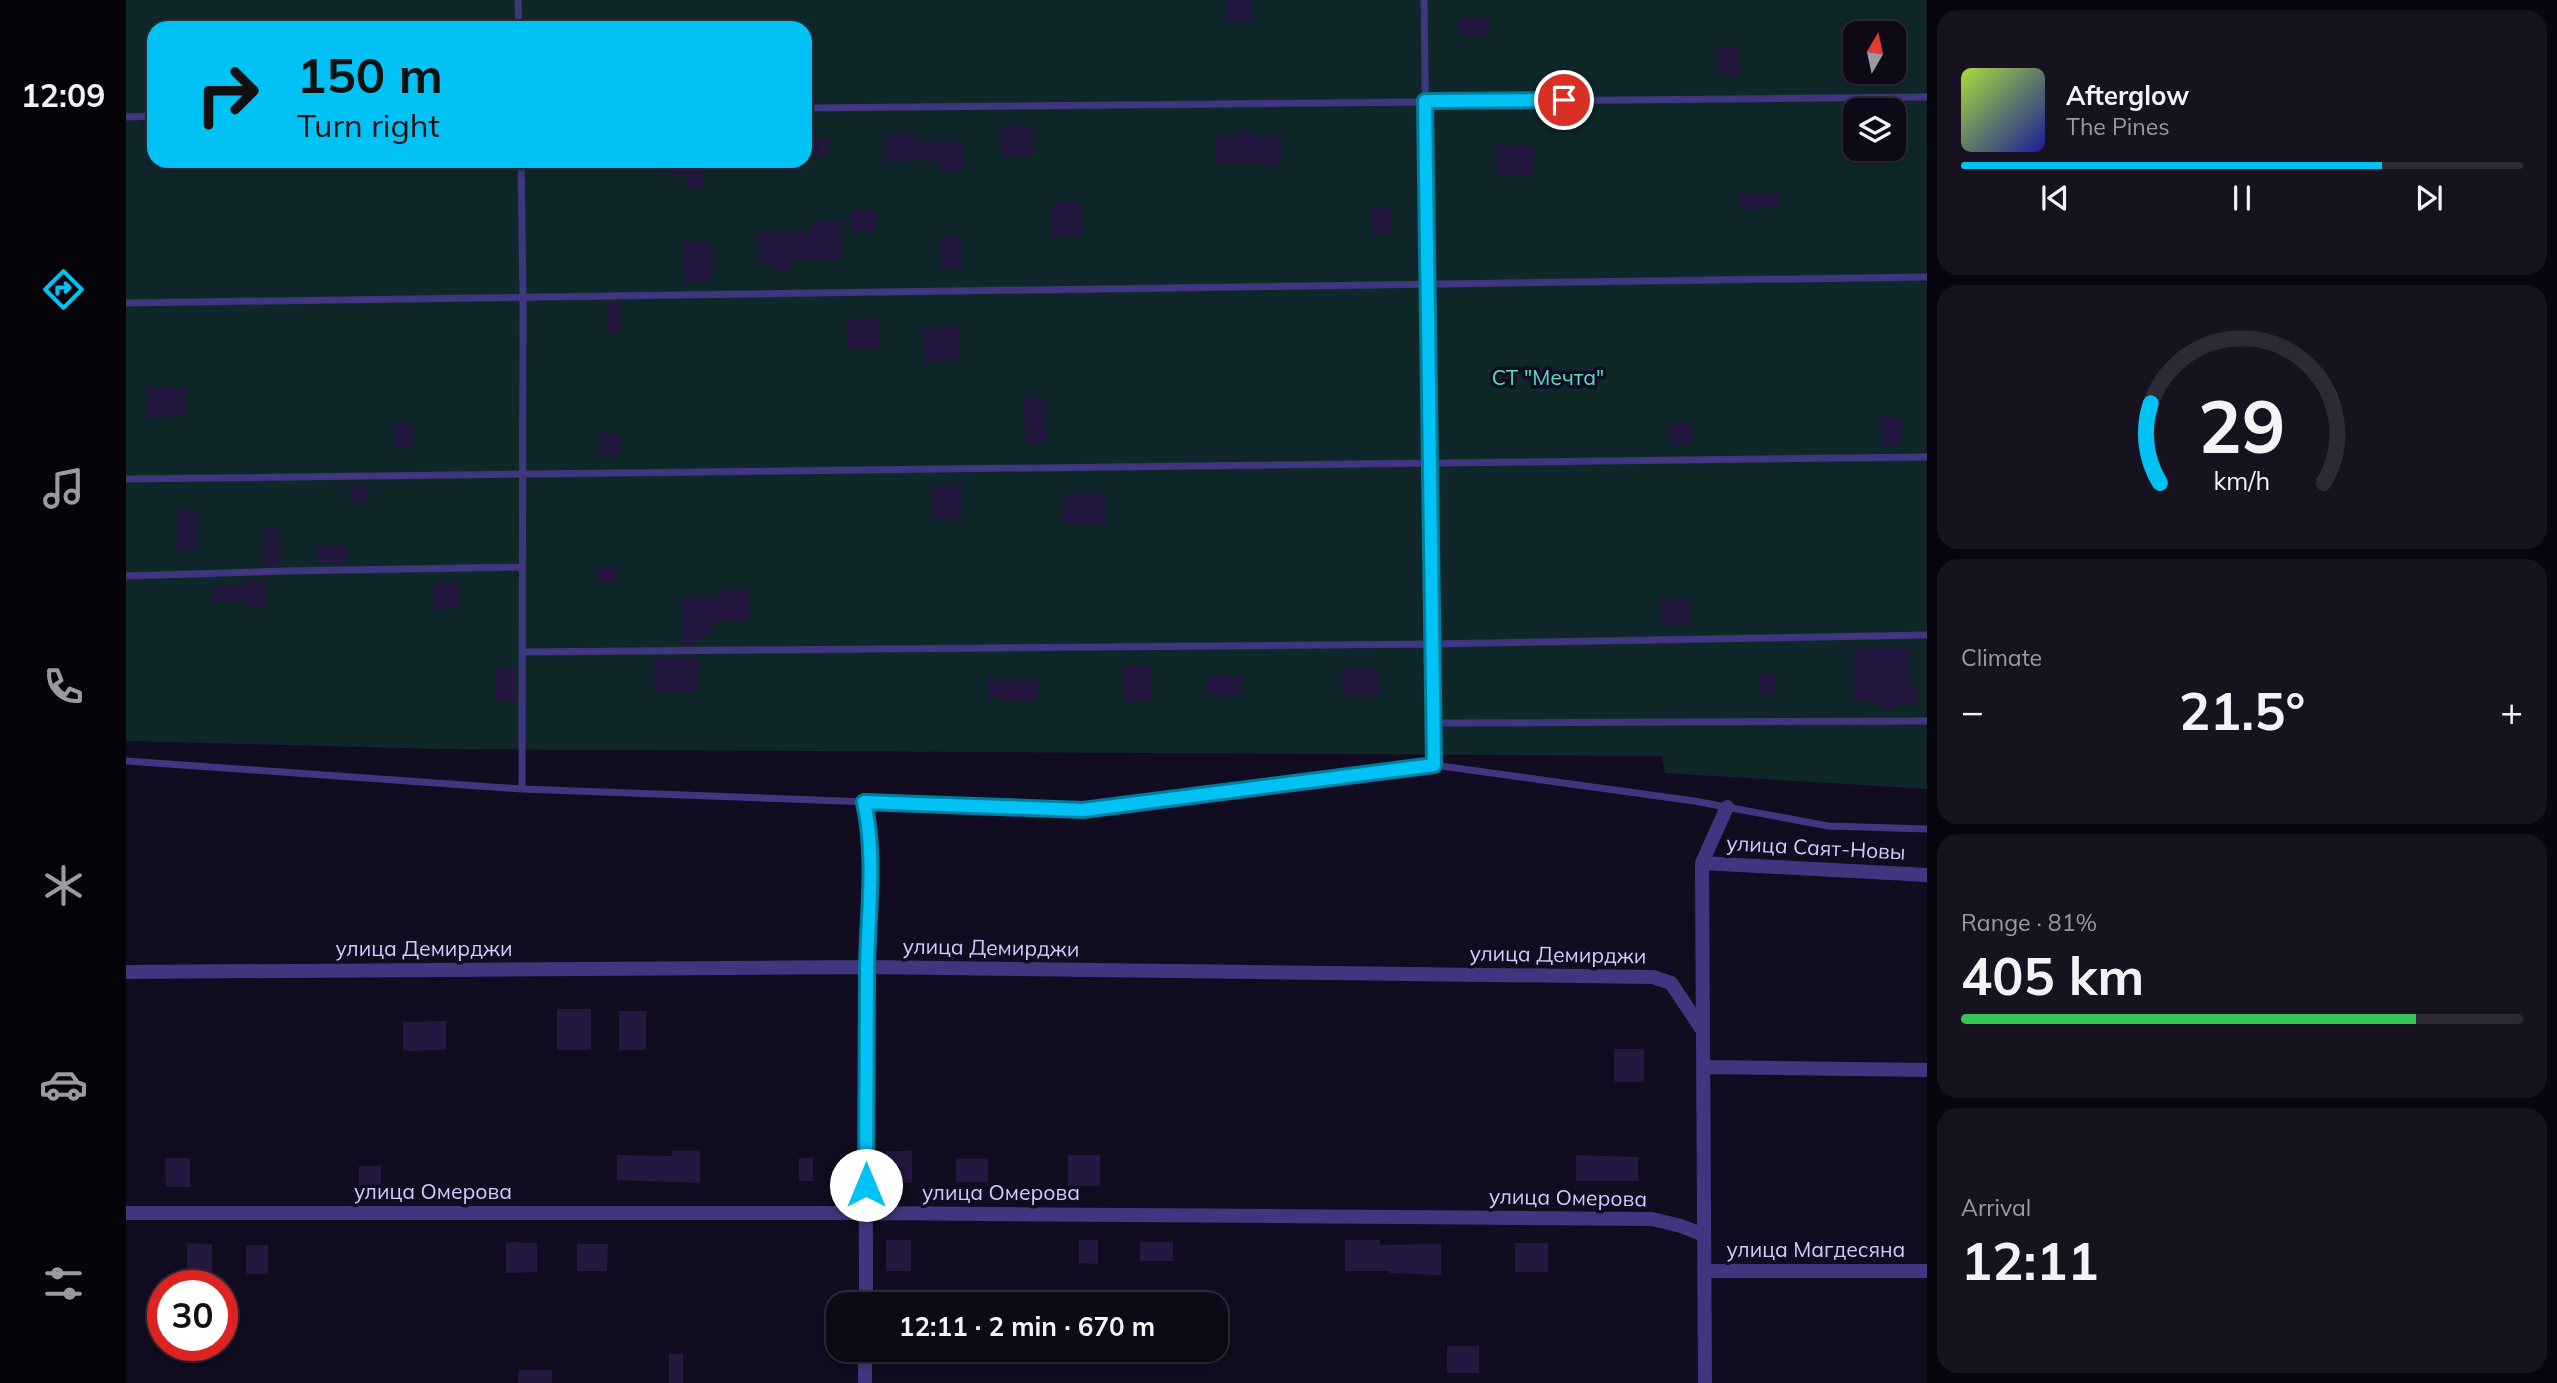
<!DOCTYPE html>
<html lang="en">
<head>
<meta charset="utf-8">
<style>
  :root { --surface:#0d0917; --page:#161220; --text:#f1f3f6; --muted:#9a9aa1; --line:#2d2a36; --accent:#00c2f4 }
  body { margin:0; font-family:Mulish,sans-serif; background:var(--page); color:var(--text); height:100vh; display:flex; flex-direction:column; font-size:26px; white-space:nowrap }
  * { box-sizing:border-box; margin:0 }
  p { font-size:23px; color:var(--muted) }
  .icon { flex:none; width:38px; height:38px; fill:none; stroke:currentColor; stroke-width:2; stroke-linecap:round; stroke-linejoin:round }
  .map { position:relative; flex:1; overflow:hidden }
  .panel { display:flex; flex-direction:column; gap:10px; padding:10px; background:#07050d; width:630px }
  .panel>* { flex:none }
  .hud { position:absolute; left:21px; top:21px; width:665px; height:147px; border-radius:21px; box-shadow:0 4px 10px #0003,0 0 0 2px var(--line); background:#00c2f4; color:#111; overflow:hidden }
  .needle { width:46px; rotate:9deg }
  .buttons { position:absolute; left:1717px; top:21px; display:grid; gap:14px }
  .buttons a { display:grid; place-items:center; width:63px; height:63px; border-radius:14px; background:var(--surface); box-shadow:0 4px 10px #0003,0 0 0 2px var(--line); font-size:35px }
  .speed { position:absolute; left:21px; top:1270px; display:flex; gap:14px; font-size:35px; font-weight:700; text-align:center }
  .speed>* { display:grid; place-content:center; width:91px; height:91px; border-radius:50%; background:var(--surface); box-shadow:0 4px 10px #0003,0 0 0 2px var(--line); line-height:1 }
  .speed .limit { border:10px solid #d22; background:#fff; color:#111 }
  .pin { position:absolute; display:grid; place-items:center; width:60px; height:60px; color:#fff; margin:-30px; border:4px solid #fff; border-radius:50%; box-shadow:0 2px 7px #0007 }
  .me { position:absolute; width:77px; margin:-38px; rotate:0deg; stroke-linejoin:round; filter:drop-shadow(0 0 5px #0008) }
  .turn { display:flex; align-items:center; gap:24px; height:147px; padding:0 35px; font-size:32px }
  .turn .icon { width:91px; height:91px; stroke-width:2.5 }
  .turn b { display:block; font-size:49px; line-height:60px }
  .big { font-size:52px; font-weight:700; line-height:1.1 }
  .panel .widget { flex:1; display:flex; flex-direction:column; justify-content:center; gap:10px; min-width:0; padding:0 24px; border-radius:21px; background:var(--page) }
  .panel .dial { align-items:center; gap:0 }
  .dial svg { height:182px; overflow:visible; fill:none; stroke:var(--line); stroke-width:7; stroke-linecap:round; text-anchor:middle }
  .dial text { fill:var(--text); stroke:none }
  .song { display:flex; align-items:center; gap:21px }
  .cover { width:84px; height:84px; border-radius:10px; background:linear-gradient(135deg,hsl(80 70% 55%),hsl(240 70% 35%)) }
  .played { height:7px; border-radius:4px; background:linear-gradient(90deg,var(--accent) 75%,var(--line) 75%) }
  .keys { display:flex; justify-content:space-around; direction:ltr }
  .heat { display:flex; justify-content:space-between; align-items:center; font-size:38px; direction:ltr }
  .charge { height:10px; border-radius:5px; background:linear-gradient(90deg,#34c759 81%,var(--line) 0) }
  .trip { position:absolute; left:700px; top:1292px; width:402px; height:70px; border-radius:21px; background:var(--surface); box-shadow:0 4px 10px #0003,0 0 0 2px var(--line); font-weight:700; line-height:70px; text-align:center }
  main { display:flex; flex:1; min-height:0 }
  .dock { display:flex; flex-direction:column; width:126px; justify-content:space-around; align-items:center; background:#050409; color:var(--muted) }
  .dock .icon { width:49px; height:49px }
  .dock .active { color:var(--accent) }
  .dock b { font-size:32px; color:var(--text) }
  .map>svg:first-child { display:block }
  .green { fill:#0f2729; fill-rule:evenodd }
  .building { fill:#241740 }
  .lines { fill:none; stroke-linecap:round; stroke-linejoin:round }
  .service { stroke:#40367f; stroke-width:7 }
  .minor { stroke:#40367f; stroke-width:14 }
  .route-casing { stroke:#007e9f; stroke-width:18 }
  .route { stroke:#00c2f4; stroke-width:12 }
  .labels { text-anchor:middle; stroke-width:7; stroke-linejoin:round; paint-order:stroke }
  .park-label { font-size:21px; fill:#54e0cc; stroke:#110c1f }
  .street-label { font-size:21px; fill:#d5c9ff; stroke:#110c1f }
</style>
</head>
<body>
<main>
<nav class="dock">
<b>12:09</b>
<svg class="icon active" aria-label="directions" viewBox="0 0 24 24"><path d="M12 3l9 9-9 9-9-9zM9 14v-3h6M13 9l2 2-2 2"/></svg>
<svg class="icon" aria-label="music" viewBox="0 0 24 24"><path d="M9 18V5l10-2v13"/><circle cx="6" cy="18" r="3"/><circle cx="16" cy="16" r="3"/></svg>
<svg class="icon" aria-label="phone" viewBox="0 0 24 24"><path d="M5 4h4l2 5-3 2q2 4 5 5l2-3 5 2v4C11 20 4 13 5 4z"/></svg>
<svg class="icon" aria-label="climate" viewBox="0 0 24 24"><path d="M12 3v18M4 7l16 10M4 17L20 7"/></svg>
<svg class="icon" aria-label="car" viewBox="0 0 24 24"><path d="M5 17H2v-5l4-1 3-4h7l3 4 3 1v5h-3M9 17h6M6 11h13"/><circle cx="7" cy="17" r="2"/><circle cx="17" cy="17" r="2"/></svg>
<svg class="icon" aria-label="filters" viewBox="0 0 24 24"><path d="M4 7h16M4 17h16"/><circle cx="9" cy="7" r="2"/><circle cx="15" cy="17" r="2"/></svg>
</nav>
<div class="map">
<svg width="1801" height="1383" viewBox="0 0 1801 1383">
  <rect width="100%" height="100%" fill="#110c1f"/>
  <path class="green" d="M0 0H1801V789L1539 773 1536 756 314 749 0 741ZM28 28H679V161H28ZM1729 33H1768V72H1729ZM1729 110H1768V149H1729Z"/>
  <path class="building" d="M1100 0H1126L1127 21H1100Z
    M1334 17H1363V36H1334Z
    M1591 46H1612L1613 75 1592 76Z
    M874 125H906L907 155H875Z
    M1113 130H1126V137L1156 136V166H1133V162L1090 163V136L1113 135Z
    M790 133V142L837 141 838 170 814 171 813 160 760 161V134Z
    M679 137H701L702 156H679Z
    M1370 146H1407L1408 176H1371Z
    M541 161H577V188H561V176H541Z
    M1612 193H1653L1654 208 1612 209Z
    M925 201H956L955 236 924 235Z
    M1265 208V233L1245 234 1244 209Z
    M750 209V231H726L725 210Z
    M714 220 715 259 666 260 663 271H650L643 261H633L632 232 685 231V221Z
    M813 235H836V267H814Z
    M556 242H585L586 282H557Z
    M480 302H494L495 332 481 333Z
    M753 318 754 349 721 350 720 319Z
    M833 326 834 360 797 361 796 327Z
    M21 388H60V416L22 417Z
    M898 397H919V444H899Z
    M1754 418H1776V445H1755Z
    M1565 423 1566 444 1543 445V424Z
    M267 424H286L287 446 268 447Z
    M474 432 494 434 493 457 473 456Z
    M806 485H836V519H807Z
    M223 486H242L243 502H223Z
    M937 493H980V524H937Z
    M52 510H72V550H52Z
    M137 527H153L154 565H138Z
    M190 545H219V564H191Z
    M470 567H492V581H470Z
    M118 581H140V607H119V601H86V586H118Z
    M308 581H332L333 608 308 609Z
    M595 590H623L624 621H586L587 636H571V644H555V598H595Z
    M1563 599V625H1535L1534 600Z
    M1783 647V686L1792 685V704H1773V708L1756 709V701L1728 702 1727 648Z
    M555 657H571V692H527V658Z
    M998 666H1026V702H998Z
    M370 667H389L390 702H370Z
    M1252 667 1253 696H1216V668Z
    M1633 673H1649L1650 694H1634Z
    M1082 675H1115V695H1083Z
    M862 679H911V702H876V696L862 697Z
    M431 1009H465V1050H431Z
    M493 1011H520V1050H493Z
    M320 1021V1050L277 1051V1022Z
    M1488 1049H1518V1082H1488Z
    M546 1151H574V1183L491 1180V1155L546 1156Z
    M760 1151H786V1183H760Z
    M942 1155H974V1186H942Z
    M1450 1155 1512 1157V1181H1450Z
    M39 1158H64V1187H40Z
    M673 1158H687V1181H673Z
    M830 1159H862V1182H830Z
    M233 1166H255V1189H233Z
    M760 1240H785V1271H760Z
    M953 1240H972V1264L953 1263Z
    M1219 1240H1254V1245L1315 1244V1275L1263 1273V1271H1219Z
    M380 1242 411 1243V1272L380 1273Z
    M1014 1242H1047V1261H1014Z
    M61 1243 86 1244V1271H61Z
    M1389 1243H1422V1272H1389Z
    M451 1244H482L481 1271H451Z
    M120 1245H142V1274H120Z
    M1321 1346H1353V1373H1321Z
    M543 1354H557V1383H543Z
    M392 1370H426V1383H392Z"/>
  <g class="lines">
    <path class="service" d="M392 0 393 28
      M1298 0 1308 765
      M679 108 1801 97
      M0 117 28 116
      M395 161 397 295 396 789
      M0 303 1801 277
      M0 479 1801 457
      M0 576 158 571 396 567
      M396 652 1307 644 1801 635
      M1308 723 1801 721
      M0 761 396 789 957 810 1308 765 1568 801 1702 826 1801 829"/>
    <path class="minor" d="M738 802C750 856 742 912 741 967 739 1079 740 1192 740 1304
      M1576 863 1801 875
      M0 972 741 967 1527 977 1545 983 1577 1031
      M1577 1067 1801 1070
      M0 1213H740L1526 1219 1555 1226 1578 1235
      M1578 1271H1801
      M739 1383V1349
      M1579 1383 1576 863 1601 807"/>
  </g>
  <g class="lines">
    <g class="route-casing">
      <path id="route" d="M740 1185C741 1113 740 1040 741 967 742 912 750 856 738 802L957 810 1308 765 1299 101 1438 100"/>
    </g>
    <use href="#route" class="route"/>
  </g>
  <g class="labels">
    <g class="park-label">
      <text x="1422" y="385">СТ "Мечта"</text>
    </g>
    <g class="street-label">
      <text transform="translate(1690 848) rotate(3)" y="7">улица Саят-Новы</text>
      <text transform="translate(865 948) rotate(1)" y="7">улица Демирджи</text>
      <text x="298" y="956">улица Демирджи</text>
      <text transform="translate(1432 955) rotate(1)" y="7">улица Демирджи</text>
      <text x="307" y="1199">улица Омерова</text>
      <text x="875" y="1200">улица Омерова</text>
      <text transform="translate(1442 1198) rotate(1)" y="7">улица Омерова</text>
      <text x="1690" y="1257">улица Магдесяна</text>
    </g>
  </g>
</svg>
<div class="buttons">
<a><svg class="needle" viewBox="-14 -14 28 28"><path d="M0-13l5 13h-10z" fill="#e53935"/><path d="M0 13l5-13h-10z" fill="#9a9aa1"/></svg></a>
<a><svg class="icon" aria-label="layers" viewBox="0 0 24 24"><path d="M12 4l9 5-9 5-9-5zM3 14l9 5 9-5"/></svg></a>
</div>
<div class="speed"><div class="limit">30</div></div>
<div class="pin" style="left:1438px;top:100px;background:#d93025"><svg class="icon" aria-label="arrive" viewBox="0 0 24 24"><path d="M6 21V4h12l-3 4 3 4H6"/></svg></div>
<svg class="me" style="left:740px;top:1185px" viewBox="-20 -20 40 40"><circle r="19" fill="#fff"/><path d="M0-13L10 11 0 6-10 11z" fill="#00c2f4"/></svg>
<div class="trip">12:11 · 2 min · 670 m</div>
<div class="hud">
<div class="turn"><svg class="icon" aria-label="right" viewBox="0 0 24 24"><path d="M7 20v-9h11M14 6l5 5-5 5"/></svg><div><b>150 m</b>Turn right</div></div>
</div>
</div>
<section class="panel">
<div class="widget">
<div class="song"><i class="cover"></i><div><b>Afterglow</b><p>The Pines</p></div></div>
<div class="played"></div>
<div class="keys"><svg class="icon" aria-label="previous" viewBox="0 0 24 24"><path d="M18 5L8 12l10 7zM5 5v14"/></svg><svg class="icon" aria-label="pause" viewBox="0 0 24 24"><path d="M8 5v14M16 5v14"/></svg><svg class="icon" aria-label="next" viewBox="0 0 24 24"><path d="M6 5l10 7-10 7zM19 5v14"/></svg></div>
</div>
<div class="widget dial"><svg viewBox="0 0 100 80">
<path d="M14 69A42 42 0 1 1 86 69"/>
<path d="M14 69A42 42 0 0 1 10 34" stroke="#00c2f4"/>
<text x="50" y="56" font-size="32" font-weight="700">29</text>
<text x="50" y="72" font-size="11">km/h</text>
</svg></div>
<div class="widget"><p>Climate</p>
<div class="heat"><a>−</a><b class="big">21.5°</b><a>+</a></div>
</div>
<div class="widget"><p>Range · 81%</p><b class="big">405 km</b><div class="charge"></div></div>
<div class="widget"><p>Arrival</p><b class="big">12:11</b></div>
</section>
</main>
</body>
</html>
